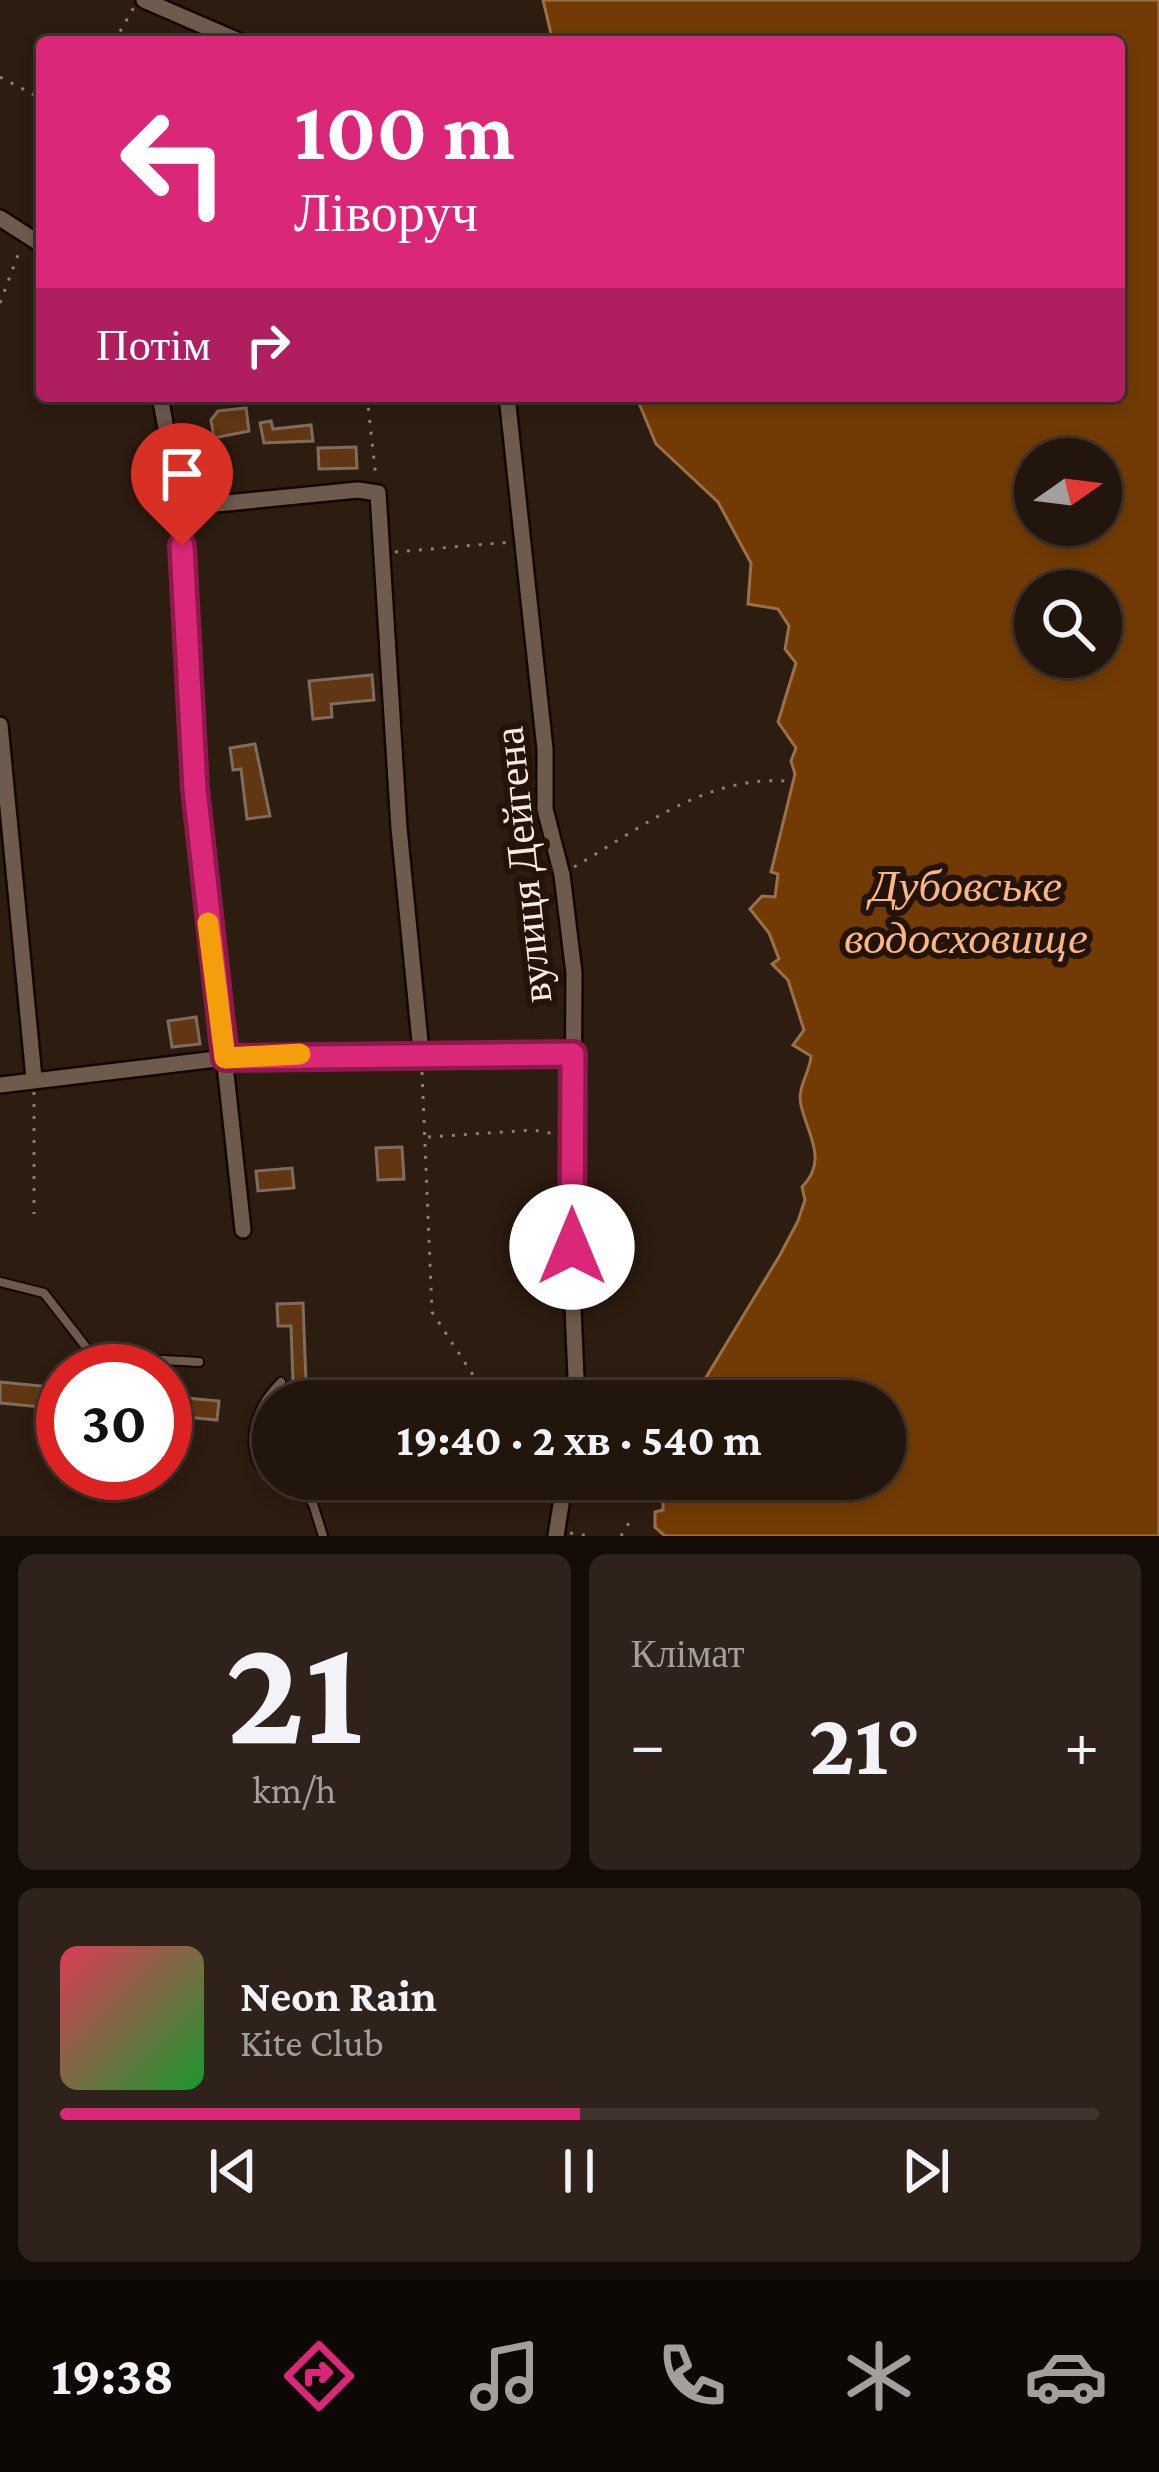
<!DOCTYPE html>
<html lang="uk">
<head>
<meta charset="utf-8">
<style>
  :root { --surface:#22150c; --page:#2e221a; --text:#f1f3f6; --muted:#a29f9d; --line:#3f342d; --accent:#db2777 }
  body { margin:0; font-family:"Crimson Pro",serif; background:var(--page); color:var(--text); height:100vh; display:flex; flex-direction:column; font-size:45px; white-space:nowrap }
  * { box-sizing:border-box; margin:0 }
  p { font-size:39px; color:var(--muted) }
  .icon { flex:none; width:66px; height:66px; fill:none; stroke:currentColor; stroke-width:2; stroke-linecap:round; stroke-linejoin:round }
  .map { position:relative; height:1536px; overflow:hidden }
  .drawer { display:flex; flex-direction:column; gap:18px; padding:18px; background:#130c07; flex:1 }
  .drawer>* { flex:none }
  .guide { position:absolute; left:36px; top:36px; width:1089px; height:366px; border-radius:12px; box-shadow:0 6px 18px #0003,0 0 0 3px var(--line); background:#db2777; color:#fff; overflow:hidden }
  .needle { width:78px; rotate:76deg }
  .tools { position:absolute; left:1014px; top:438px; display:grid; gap:24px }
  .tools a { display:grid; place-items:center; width:108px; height:108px; border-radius:50%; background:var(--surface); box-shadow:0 6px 18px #0003,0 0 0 3px var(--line); font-size:60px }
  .speed { position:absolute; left:36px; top:1344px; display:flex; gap:24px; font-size:60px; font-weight:700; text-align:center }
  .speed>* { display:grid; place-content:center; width:156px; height:156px; border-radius:50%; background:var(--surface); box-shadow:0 6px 18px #0003,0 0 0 3px var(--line); line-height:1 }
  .speed .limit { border:18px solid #d22; background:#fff; color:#111 }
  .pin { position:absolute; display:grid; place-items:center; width:102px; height:102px; color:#fff; margin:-123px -51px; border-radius:50% 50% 50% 0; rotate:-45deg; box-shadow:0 0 12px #0007 }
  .pin .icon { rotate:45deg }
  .me { position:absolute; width:132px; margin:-66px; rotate:0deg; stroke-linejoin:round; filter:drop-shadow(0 0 9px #0008) }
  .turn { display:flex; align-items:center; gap:42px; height:252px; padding:0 60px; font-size:54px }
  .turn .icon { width:156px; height:156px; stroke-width:2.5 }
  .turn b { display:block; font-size:84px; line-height:102px }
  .then { display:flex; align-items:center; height:114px; padding:0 60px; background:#0003; gap:24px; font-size:45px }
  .big { font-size:90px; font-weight:700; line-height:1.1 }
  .drawer .widget { flex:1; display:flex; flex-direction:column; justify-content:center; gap:18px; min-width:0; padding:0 42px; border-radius:18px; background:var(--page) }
  .drawer .dial { align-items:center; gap:0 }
  .dial b { font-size:156px; line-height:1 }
  .song { display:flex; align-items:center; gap:36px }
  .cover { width:144px; height:144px; border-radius:18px; background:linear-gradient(135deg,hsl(350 70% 55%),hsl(130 70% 35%)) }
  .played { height:12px; border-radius:6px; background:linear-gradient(90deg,var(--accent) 50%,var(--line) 50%) }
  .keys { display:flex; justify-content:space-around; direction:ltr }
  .heat { display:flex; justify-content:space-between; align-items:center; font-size:66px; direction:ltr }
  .drawer .tiles { flex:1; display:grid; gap:18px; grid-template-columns:1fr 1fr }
  .widget:last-child { grid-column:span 2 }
  .trip { position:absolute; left:252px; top:1380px; width:654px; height:120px; border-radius:60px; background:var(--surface); box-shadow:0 6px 18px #0003,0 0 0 3px var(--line); font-weight:700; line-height:120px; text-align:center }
  .dock { display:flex; height:192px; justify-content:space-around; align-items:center; background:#0e0805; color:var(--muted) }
  .dock .icon { width:84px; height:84px }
  .dock .active { color:var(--accent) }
  .dock b { font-size:54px; color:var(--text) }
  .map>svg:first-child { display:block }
  .water { fill:#723b05; stroke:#9a7048; stroke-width:3; fill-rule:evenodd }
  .building { fill:#613612; stroke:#806c5e; stroke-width:3 }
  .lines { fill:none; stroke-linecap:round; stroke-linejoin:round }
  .service-casing { stroke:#140600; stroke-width:12 }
  .minor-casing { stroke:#140600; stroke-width:20 }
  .path { stroke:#8c7e74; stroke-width:3; stroke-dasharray:3 9; stroke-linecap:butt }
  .service { stroke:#6e5b4d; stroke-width:8 }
  .minor { stroke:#6e5b4d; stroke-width:15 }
  .route-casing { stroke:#8e194d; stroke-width:30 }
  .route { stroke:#db2777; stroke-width:21 }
  .slow { stroke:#f59e0b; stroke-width:21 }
  .labels { text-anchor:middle; stroke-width:12; stroke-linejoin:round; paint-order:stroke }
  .street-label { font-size:42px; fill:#f6ebe3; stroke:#231308 }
  .water-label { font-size:45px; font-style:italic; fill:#fab685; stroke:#231308 }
</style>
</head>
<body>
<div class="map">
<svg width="1159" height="1536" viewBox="0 0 1159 1536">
  <rect width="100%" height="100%" fill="#2d1c10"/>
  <path class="water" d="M543 0H1159V1536H665L655 1527V1512L663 1510V1479H885V1401H681L702 1384 780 1255 798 1221 805 1200 802 1187C829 1160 807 1134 801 1105 797 1086 810 1073 811 1056L793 1045 804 1030 788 980 772 964 779 959 769 933 750 909 762 896 775 897 778 874 771 872 795 774 791 761 796 748 778 722 796 663 785 649 789 626 778 609 748 604 751 563 718 502 656 444 636 396H1119V42H553ZM1035 459H1101V525H1035ZM1035 591H1101V657H1035Z"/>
  <path class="building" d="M246 408 249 431 214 438 211 420 218 411Z
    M271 421 273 429 311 425 313 441 264 443 260 423Z
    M356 447 357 468 319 469 318 448Z
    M372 675 374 700 331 704 332 717 313 719 309 681Z
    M255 744 270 816 247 819 241 769 233 770 230 748Z
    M196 1017 200 1044 172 1047 168 1021Z
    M402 1147 404 1179 378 1180 376 1148Z
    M292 1168 294 1188 258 1191 256 1171Z
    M303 1303 306 1381 293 1382 291 1326H278L277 1304Z
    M0 1382 63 1388V1409L0 1403Z
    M165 1396 219 1401 217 1420 165 1415Z"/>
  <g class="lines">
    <g class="service-casing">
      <path id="service" d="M0 1282 44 1293 93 1356 199 1362
        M273 1474 259 1465C245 1435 259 1404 281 1382
        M297 1479 313 1504 323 1536"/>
    </g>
    <g class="minor-casing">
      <path id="minor" d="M144 0 241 42
        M0 218 42 245
        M160 396 179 499 195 789 243 1230
        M507 396 545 749V809L562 875 574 973 572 1284 577 1401
        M179 499 197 506 358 490 378 493 399 828 421 1052
        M0 725 34 1078
        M0 1085 225 1058 573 1054
        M556 1536 565 1479"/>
    </g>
    <path class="path" d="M114 42 134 7
      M0 77 42 99
      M0 303 21 247
      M367 396 376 478
      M395 552 511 542
      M574 867C641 828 705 776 786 781
      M422 1072 432 1312 490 1401
      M34 1092V1214
      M428 1137 533 1130 561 1135
      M570 1533 591 1536
      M621 1536 632 1518"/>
    <use href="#service" class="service"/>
    <use href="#minor" class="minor"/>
  </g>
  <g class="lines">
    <g class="route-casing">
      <path id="route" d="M182 546 195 789 225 1058 573 1054 572 1247"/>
    </g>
    <use href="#route" class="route"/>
    <path class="slow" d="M208 923 225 1058 300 1054"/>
  </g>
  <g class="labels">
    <g class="street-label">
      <text transform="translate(522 865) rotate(-96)" y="15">вулиця Дейгена</text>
    </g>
    <g class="water-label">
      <text x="966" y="901">Дубовське<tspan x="966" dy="52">водосховище</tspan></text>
    </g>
  </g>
</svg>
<div class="tools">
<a><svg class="needle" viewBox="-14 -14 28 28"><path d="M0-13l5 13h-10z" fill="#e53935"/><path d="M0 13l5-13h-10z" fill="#a29f9d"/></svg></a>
<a><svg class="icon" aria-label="search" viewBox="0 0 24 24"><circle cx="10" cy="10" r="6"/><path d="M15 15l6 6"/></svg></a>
</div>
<div class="speed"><div class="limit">30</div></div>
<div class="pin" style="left:182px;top:546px;background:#d93025"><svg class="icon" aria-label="arrive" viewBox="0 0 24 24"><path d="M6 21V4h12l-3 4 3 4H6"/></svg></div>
<svg class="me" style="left:572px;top:1247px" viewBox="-20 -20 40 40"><circle r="19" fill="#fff"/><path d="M0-13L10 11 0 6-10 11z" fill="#db2777"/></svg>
<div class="trip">19:40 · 2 хв · 540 m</div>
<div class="guide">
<div class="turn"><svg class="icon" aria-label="left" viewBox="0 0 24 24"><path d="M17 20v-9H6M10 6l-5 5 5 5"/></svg><div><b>100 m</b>Ліворуч</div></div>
<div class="then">Потім<svg class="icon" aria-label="right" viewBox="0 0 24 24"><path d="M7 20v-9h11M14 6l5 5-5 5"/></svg></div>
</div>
</div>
<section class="drawer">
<div class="tiles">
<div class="widget dial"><b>21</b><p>km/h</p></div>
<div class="widget"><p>Клімат</p>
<div class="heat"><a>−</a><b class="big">21°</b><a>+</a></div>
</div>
<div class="widget">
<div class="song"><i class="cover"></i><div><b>Neon Rain</b><p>Kite Club</p></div></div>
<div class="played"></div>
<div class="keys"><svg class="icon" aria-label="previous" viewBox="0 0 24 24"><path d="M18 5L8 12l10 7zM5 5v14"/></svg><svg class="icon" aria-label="pause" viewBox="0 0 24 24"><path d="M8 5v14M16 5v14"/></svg><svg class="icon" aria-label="next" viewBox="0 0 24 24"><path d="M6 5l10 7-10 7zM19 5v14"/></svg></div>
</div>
</div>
</section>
<nav class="dock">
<b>19:38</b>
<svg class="icon active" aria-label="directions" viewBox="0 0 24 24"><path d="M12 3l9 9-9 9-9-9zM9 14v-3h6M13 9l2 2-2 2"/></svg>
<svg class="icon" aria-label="music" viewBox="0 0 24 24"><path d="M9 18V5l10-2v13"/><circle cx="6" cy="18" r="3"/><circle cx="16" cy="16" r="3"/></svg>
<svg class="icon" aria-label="phone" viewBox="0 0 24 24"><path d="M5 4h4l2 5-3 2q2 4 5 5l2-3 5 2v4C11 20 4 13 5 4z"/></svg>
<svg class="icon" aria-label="climate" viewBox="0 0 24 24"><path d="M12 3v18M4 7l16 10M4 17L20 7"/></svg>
<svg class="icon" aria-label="car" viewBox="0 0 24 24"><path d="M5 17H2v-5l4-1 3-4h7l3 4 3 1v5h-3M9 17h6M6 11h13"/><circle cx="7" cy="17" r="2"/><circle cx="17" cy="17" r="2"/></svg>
</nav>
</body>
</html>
